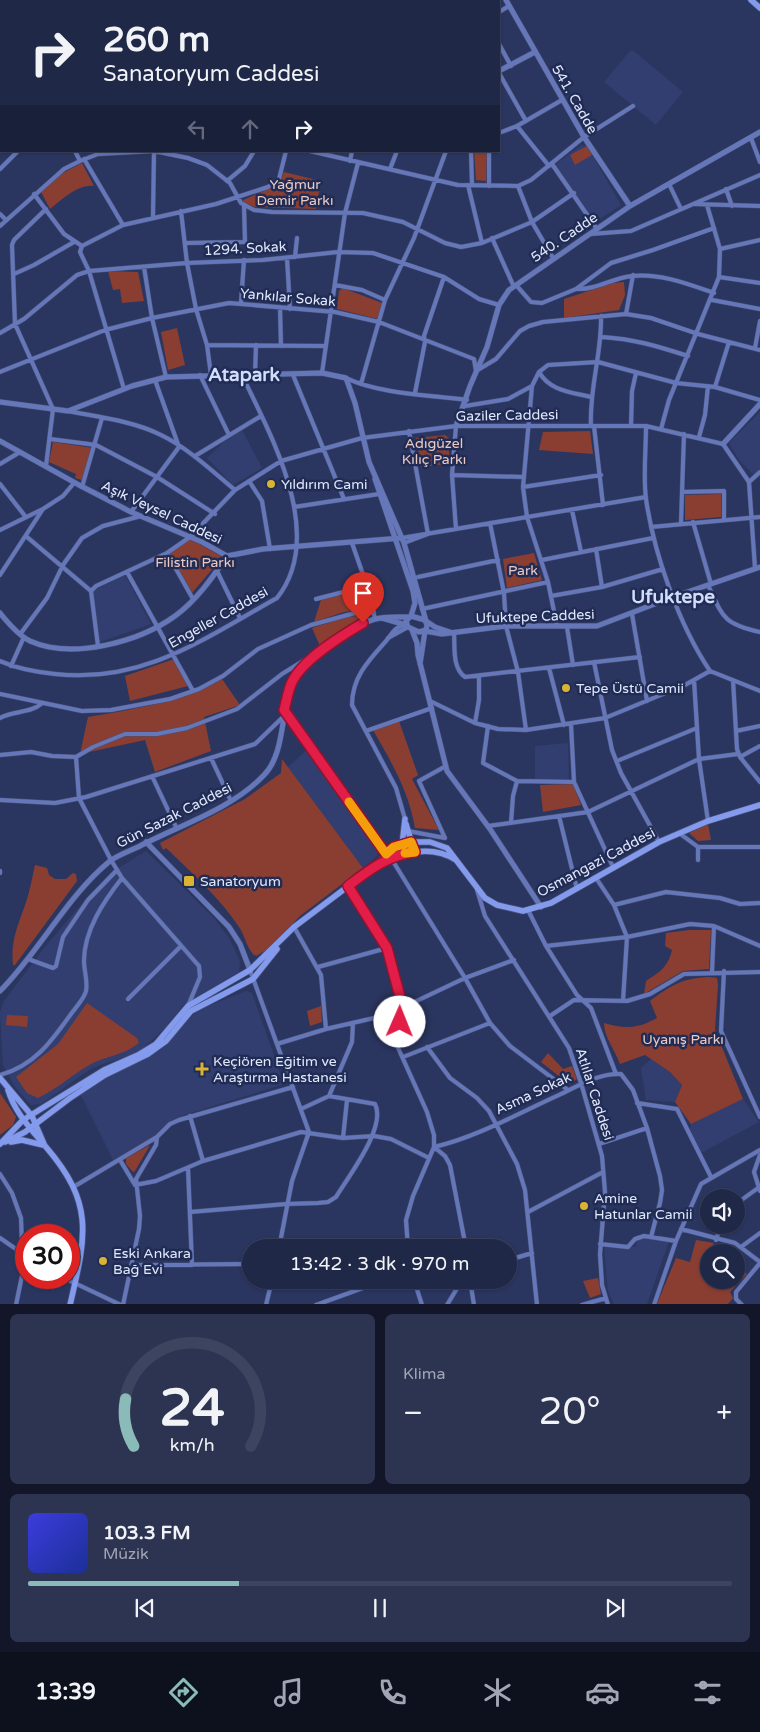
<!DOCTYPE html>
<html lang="tr">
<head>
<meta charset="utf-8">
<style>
  :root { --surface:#202848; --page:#2d3452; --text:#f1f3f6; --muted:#a2a6b4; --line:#3d4460; --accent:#8bbbb9 }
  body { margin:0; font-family:"Varela Round",sans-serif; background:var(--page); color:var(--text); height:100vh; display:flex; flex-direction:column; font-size:19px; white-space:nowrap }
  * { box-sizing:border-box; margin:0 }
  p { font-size:16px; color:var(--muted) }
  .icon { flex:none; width:28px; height:28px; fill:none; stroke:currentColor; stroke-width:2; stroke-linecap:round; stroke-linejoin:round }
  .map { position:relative; height:1304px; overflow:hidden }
  .sheet { display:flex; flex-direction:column; gap:10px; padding:10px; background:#121628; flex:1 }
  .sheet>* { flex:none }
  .hud { position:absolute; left:0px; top:0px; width:500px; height:152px; box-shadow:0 1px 4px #0004,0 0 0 1px var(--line); background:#202848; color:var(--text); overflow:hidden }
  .fabs { position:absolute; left:700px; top:1189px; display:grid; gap:10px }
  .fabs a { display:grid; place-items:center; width:45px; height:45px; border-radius:50%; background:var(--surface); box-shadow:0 1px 4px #0004,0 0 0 1px var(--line); font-size:25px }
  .speed { position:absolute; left:15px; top:1224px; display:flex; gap:10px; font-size:25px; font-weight:700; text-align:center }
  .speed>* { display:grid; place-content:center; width:65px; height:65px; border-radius:50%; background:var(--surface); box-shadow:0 1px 4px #0004,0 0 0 1px var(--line); line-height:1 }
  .speed .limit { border:8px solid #d22; background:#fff; color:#111 }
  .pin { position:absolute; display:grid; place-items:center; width:42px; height:42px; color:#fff; margin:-51px -21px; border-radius:50% 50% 50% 0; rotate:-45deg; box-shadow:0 0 5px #0007 }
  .pin .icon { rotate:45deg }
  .me { position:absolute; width:55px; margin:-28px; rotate:1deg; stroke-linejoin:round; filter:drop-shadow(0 0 4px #0008) }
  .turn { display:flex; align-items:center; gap:18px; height:105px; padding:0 20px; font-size:22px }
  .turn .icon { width:65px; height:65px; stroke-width:2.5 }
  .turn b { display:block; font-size:35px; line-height:42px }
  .lanes { display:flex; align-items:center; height:48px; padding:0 20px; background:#0003; justify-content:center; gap:25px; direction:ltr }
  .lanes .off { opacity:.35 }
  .big { font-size:38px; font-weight:600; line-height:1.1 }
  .sheet .card { flex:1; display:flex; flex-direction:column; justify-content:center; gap:8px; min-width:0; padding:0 18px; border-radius:8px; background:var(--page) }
  .sheet .dial { align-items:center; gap:0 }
  .dial svg { height:130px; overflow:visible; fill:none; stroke:var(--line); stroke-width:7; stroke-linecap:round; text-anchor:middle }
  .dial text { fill:var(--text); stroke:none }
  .song { display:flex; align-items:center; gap:15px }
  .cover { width:60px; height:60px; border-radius:8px; background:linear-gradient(135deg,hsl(240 70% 55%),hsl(230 70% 35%)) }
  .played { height:5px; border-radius:2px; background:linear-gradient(90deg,var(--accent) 30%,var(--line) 30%) }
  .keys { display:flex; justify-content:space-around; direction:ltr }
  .heat { display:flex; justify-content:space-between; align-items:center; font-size:28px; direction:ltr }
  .sheet .tiles { flex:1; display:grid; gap:10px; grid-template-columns:1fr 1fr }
  .card:last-child { grid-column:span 2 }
  .trip { position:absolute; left:242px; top:1239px; width:275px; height:50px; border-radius:25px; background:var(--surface); box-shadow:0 1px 4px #0004,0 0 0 1px var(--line); font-weight:600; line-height:50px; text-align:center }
  .menu { display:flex; height:80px; justify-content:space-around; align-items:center; background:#0d101d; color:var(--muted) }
  .menu .icon { width:35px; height:35px }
  .menu .selected { color:var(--accent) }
  .menu b { font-size:22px; color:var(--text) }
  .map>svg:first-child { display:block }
  .built { fill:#323e6f }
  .green { fill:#8a3e32 }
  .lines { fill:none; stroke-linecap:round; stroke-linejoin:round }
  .minor-casing { stroke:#485279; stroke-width:5 }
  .tertiary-casing { stroke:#485279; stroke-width:6 }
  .secondary-casing { stroke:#485279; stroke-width:7 }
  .minor { stroke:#6577b8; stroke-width:4 }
  .tertiary { stroke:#6577b8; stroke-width:5 }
  .secondary { stroke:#839aed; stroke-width:5.5 }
  .route-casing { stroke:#92132f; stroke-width:12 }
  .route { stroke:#e11d48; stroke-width:9 }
  .slow { stroke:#f59e0b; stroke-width:9 }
  .poi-dot { fill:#dab333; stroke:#212c55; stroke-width:2 }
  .labels { text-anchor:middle; stroke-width:5; stroke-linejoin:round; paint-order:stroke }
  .street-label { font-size:14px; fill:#e0e8fd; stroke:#212c55 }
  .park-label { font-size:14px; fill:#eccac3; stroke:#212c55 }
  .poi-label { font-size:14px; fill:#e0e8fd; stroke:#212c55; text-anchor:start }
  .district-label { font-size:19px; font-weight:bold; fill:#d2ddfd; stroke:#212c55 }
</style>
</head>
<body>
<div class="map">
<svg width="760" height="1305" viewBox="0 0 760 1305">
  <rect width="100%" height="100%" fill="#2b3660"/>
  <path class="built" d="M630 51H634L683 92 656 125 604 82Z
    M581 145 587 146 621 205 594 223 555 165Z
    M760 412V468L754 475 739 460 729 443Z
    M242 430 262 468 233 485 207 458 227 439Z
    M125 575 151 624 100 642 93 591Z
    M568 743 569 780H535V746Z
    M308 749 379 848 377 856 363 868 288 767Z
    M146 851 214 918 229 938 240 961 239 972 183 1005 165 1028 139 1052 92 1068 41 1104 31 1105 15 1087 3 1065 0 1012 4 1001 44 948 91 893 117 869Z
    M246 991 252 993 284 1084 181 1116 169 1122 158 1134 113 1160 81 1095 107 1078 144 1060 162 1047 198 1010Z
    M651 1059 670 1072 682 1085 675 1102 646 1100 641 1068Z
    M743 1099 759 1122 701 1153 690 1130 691 1124Z
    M643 1237 669 1241 647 1304H614L608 1291 604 1246 636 1247 637 1240Z"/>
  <path class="green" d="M587 146 592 155 575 165 570 155Z
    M474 151H487L486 181 476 180Z
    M82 163 94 186C79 183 61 200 50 209L41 192 59 175Z
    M284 172 321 181 316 209 255 207 243 202V200L278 185Z
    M108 271 138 272 144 301 122 303 120 289 113 290Z
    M624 282 625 295 619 310 564 318V299L613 283Z
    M343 288 382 303 378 319 337 309 339 291Z
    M177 328 185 365 168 370 161 332Z
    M590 431 593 454 539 450 543 432Z
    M445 435 449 438V464L421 467 416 438Z
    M53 442 93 448 82 480 75 478 76 474 49 462Z
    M721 494V517L685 520V495Z
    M190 539 221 556 220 560 192 593 170 553Z
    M534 553 542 580 507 588 503 559Z
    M365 589 371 609 344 612 314 622 321 600Z
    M369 615 320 646 312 628 346 617Z
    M174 659 188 686 130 701 125 676Z
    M222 679 240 705 204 717 211 751 155 772 145 740 80 754 88 717C135 709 180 702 222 679Z
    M399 721 418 775 412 779 439 830 415 828C409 792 392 763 373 730Z
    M282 759 363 868 300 916 268 949 256 956C247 951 245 935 239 927 219 897 192 873 166 848L163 850 160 843 245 799 281 773Z
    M573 784 581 805 543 812 540 785Z
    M708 824 711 840 698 841 689 833Z
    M35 865 47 868 49 875 55 879H66L73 873 76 874 77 881 15 965H13C10 935 22 919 29 892 31 884 33 874 35 865Z
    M689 930H711L709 969 683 971 644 994 646 981C660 972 668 967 672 950L665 946 666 933Z
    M709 977 717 978 718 985 715 1030 743 1099 691 1124 675 1102 682 1085 670 1072 645 1055 620 1064C615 1050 604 1037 604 1023 625 1029 637 1029 657 1018L650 1001C671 985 683 978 709 977Z
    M87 1003 137 1038 139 1043C124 1055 107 1056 91 1064 73 1074 57 1089 38 1098L27 1093 16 1077 58 1044Z
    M321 1006 322 1022 310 1026 307 1011Z
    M7 1015 28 1016 27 1027 6 1025Z
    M548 1053 563 1069 572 1066 577 1079 569 1084 541 1062Z
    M0 1093 16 1117 13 1125 0 1135Z
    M150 1145 135 1171 133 1172 126 1164V1158Z
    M696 1240 714 1243 709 1252V1280H736V1266L747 1274 730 1292 733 1298 728 1304H657L676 1258 690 1262Z
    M598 1278 601 1294 590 1298 583 1281Z"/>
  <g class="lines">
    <g class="minor-casing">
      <path id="minor" d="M258 0 259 1
        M340 0 346 1
        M413 0 414 1
        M220 1 222 0
        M271 1 273 0
        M314 1V0
        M423 1 426 0
        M473 1 475 0
        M499 12 509 6
        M499 44 511 66
        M0 65 1 66
        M499 73 526 121
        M517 126 562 100
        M499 133 517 126 549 166
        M751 138 760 162
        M75 151 80 161
        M310 151 458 185 518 186 531 180 584 137 633 106
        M471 151 472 185
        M489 151V186
        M84 159 123 225
        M350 161 352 151
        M552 164 597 229
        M0 169 18 151
        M390 169 397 151
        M227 181 245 166 254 151
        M669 184 681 209
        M468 185 482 243
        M518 186 532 222 574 193
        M726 189 732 206
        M34 194 64 234 82 246 80 252 89 271 124 389
        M694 204 760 206
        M46 209 14 240 12 245 15 324 53 409 46 466
        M181 211 187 263 196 309 207 345 211 375
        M0 214 6 220
        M153 217 154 151
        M0 226 64 169 80 161 98 154 154 151 188 158 207 165 230 183 241 203 254 210 272 212 363 213 403 222 445 243 461 247 482 243 532 222 553 258
        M590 234 631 231 760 175
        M492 238 514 287
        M186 243 245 242 244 206
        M82 246 123 225 216 204 268 187 279 179 286 151
        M720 249 760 240
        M295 257 297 238
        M287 258 290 309
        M144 267 152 318 166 377
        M14 274 34 265 74 242
        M719 277 760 283
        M335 285 362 290 385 300
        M516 285 531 302 542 303 576 289 611 263 653 250 714 228
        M576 289C597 290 612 278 632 276 660 273 688 284 714 293
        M712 300 760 309
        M241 303 244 260
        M280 307 281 346
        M626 314 633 275
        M0 333 24 319 77 275 89 271 187 263 263 260 338 252 373 253 444 277 479 299 499 305
        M602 337C634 339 657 346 688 356
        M207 345 325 346
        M755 348 760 321
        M0 372 105 330 152 318 229 303 335 312 379 322 474 359 476 371 496 359 520 331 529 326 543 322 626 314 651 318 698 334 760 350
        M539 372C550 391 570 392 591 397
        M322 373 345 213 358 163
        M200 375 229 435
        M255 375 256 345
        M293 375 344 499
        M346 378C379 394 430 395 467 400
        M361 384 385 300 414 238 446 151
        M715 387 729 342
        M415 393 425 342 424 336 444 277
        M465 406 508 399 532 386
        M68 411C98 417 133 421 161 435 188 448 212 471 235 490
        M591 426C589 388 602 354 601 316
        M594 426 603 505
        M631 426 632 391 636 373
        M646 426C646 450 643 476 646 499 654 554 679 625 710 671L760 691
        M661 429 669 400 719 277 720 249 707 205
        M409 431 428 534
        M699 437 705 415 708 386
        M50 439 96 445 157 477 215 514
        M195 456 261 416
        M0 464 20 452
        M452 475 523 477
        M249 481 262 501 270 549
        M749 482 760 472
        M0 484 25 516
        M82 487 102 418
        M523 487 601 475
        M682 492 724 491V519
        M294 507 379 494
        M572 510 581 552
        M131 512 179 447 155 380
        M693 522 711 584
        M490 523 504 593 506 626 518 672 526 730
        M681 523 684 434
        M651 527 760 517
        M456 529 452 475 456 426
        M0 530 43 509
        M27 537 91 591
        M402 538 646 497
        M352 543 367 586 375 619
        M404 543 428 534
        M596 549 602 587
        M167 553 193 599
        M542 560 653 538
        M217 571 240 618
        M127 572 193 691
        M0 575 43 509 63 496 74 483
        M418 577 498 560
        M708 585C723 617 723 624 760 632
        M551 596 602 587 663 569
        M316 599 367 586
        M422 609 548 582
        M632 614 647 701
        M403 625C394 628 392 634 386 641 369 660 352 677 352 705L396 788 405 819
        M557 626 548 582 527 517 523 487 532 386 539 372 548 365 598 362 676 383 715 387 760 400
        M567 627 573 665
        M454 632C455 647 452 668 465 677L640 657
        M21 633 47 598 63 565 82 538 103 526 141 516
        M388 638 408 627
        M98 646 91 591 96 586 167 553 190 537 235 490 281 461 362 438 456 426H646L723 444 749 482 755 568
        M0 661C18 669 36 672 55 674 143 684 205 638 277 598 327 535 271 436 242 375
        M594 662 612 750 621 773 659 842
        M11 666 24 637
        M549 668 564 725
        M694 680 699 759 708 821
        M733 680 737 749 740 757 760 782
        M0 694 82 711 111 710 170 699 199 689 223 676 258 649 311 625 355 613 374 612
        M430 701 475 723 498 729 526 730 605 718 685 685 710 671
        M284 710 386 854
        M0 718C12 711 31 713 41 704
        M475 723 479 700V677
        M571 724 574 782 613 867
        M488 726 483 763 517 781 574 782
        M366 731 432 708
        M736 731 760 726
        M0 755 31 752 52 756 76 757 93 747 125 734H157L187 728 237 709 282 674 319 651
        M76 757 79 798 111 860 122 878 199 966 200 977 188 1006
        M740 757 760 746
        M211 758 231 801
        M617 761 697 728
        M152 776 176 827
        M0 800 55 803 86 797 255 744 283 717
        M559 816 577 889
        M511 823 513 796 517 781
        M488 826 588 812 699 759 738 754
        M408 831 445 838 419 781 446 766
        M679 833 698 847H760
        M698 847V860
        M391 858 465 978 490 1023 510 1046 568 1090
        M0 871V873
        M596 878 614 905 627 937 623 1001
        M348 886 387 948 403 1008 395 1041 427 1112 434 1135V1147L413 1196 406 1220 408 1248
        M477 890 485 916 569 1048 581 1083 602 1156 605 1192 600 1254 602 1285 608 1305
        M614 905 666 892 720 898 740 904 760 903
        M528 910 546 946 577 995 591 1008 616 1074
        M294 927 321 975 326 1029
        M546 946 627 937 690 924 714 926 760 946
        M28 959 53 968 56 966 63 937 88 900 117 870
        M318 967 387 948
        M250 970 309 1132 292 1181 279 1248
        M724 971 721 1031 760 1117
        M712 972 714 926
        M128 999 181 946
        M387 1015 395 1041
        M550 1016 574 1000 627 1001 650 994 684 974 760 972
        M277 1044 326 1029 387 1015 465 978 514 960
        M427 1047 450 1078 477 1098 489 1111 517 1164 525 1190 537 1305
        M403 1057 490 1023
        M0 1075C34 1066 51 1042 71 1014 76 1007 84 999 86 991 88 981 84 971 84 961 84 930 104 901 122 878
        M637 1103 677 1109 711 1177
        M301 1109 329 1096
        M190 1116 203 1161
        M343 1138 347 1100
        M599 1144 647 1128
        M434 1147C477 1137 519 1113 559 1095 578 1086 598 1073 621 1074L633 1090 647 1128 660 1176 662 1190 660 1203 651 1237
        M434 1147 445 1156 450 1165 466 1248
        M760 1155 754 1172 760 1191
        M120 1160 135 1185 156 1181 203 1161 301 1132 343 1138 374 1136 391 1139 429 1158
        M188 1168 192 1265
        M0 1174 12 1193 21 1218 22 1245 26 1256 16 1305
        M75 1186 157 1137 170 1124 179 1120 293 1087
        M736 1204 758 1188
        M190 1212 286 1204 318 1203 328 1202 336 1197C348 1177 387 1127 375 1104L329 1096 352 1042 353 1023
        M528 1212 603 1172
        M681 1229 735 1243 760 1262
        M0 1238 26 1256
        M716 1240 721 1225
        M600 1244 628 1247 635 1239 644 1236 676 1241
        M741 1247 760 1233
        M509 1260 532 1253
        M131 1265 251 1264
        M64 1278 121 1305
        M414 1280 422 1305
        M470 1280 474 1305
        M123 1305 139 1229 140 1216 136 1179 156 1145 157 1137
        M266 1305 272 1280
        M316 1305 385 1280
        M447 1305 459 1285 466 1280
        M582 1305 606 1298
        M654 1305 676 1241 701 1184 760 1150
        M742 1305 736 1299V1292L760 1263"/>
    </g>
    <g class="tertiary-casing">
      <path id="tertiary" d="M183 0 184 1
        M506 0 584 137 630 206
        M499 71 535 52
        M0 402 68 411 132 386 166 377 322 373 346 378 355 403 369 462 404 543 426 621 435 627 450 632
        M456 426 470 386 487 347 499 305 509 290 630 206 760 132
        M0 441 79 485 131 512 202 542 227 556 263 549 402 538
        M723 444 760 404
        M375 479 413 591 415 603 411 616
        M0 613C8 623 18 635 30 641 72 660 139 642 175 616 196 601 213 577 227 556
        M411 616 425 620 427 625 426 630 419 632 408 627 406 621Z
        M382 618 406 625
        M412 630 417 643 418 655 447 771 490 829 541 907
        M420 664 425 631 442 634 506 626H597L673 597 760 567
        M146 842 229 927 240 944 250 970
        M0 991C39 952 68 895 110 861 118 855 130 851 140 846 180 825 232 809 264 775 284 755 281 716 290 689 298 663 349 626 375 619 386 616 397 617 409 617"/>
    </g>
    <g class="secondary-casing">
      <path id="secondary" d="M751 0 760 8
        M154 1 156 0
        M0 82H1
        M406 824 412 844
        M401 854 405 819
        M379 864C403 852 432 845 456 860
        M0 1078 32 1116 44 1144
        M8 1090C15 1113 31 1129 46 1147 95 1204 86 1236 70 1305
        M5 1142 25 1132 70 1098 105 1075 148 1054 166 1041 191 1011 253 979 277 949
        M11 1142 22 1140 43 1145
        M0 1144 23 1120 104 1070 138 1055 156 1044 188 1006 250 970 294 927 375 866 394 847 411 842H430L447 848 485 898 497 905 523 911 551 903 659 842 708 821 760 805"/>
    </g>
    <use href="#minor" class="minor"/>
    <use href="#tertiary" class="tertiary"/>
    <use href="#secondary" class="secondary"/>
  </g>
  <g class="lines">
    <g class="route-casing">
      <path id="route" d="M363 623C341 636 305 658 293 680 288 689 287 700 284 710L386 854 394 847 411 842 415 852C388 855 369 870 348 886L387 948 403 1008 400 1022"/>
    </g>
    <use href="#route" class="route"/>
    <path class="slow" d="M349 802 386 854 394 847 411 842 415 852 405 853"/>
  </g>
  <g class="poi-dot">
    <circle cx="271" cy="484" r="5"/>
    <circle cx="566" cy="688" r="5"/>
    <rect x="183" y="875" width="12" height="12" rx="2.5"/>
    <path d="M199.5 1061.5h5v5h5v5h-5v5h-5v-5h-5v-5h5z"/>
    <circle cx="584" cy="1206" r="5"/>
    <circle cx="103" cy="1261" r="5"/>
  </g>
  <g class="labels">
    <g class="street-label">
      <text transform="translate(575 99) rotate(60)" y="5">541. Cadde</text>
      <text transform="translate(564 237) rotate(-34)" y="5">540. Cadde</text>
      <text transform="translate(245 248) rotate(-3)" y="5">1294. Sokak</text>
      <text transform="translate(288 297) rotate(5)" y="5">Yankılar Sokak</text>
      <text transform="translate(507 415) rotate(-1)" y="5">Gaziler Caddesi</text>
      <text transform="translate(162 512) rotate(25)" y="5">Aşık Veysel Caddesi</text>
      <text transform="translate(535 616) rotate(-2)" y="5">Ufuktepe Caddesi</text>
      <text transform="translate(218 617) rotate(-29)" y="5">Engeller Caddesi</text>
      <text transform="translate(174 815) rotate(-27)" y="5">Gün Sazak Caddesi</text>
      <text transform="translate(596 862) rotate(-28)" y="5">Osmangazi Caddesi</text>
      <text transform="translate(533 1093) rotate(-25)" y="5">Asma Sokak</text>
      <text transform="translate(595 1094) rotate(72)" y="5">Atlılar Caddesi</text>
    </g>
    <g class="park-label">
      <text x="295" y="189">Yağmur<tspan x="295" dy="16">Demir Parkı</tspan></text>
      <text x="434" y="448">Adıgüzel<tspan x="434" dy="16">Kılıç Parkı</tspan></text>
      <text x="195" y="567">Filistin Parkı</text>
      <text x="523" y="575">Park</text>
      <text x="683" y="1044">Uyanış Parkı</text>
    </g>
    <g class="poi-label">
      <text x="281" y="489">Yıldırım Cami</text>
      <text x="576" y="693">Tepe Üstü Camii</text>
      <text x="200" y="886">Sanatoryum</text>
      <text x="213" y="1066">Keçiören Eğitim ve<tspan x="213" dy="16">Araştırma Hastanesi</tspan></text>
      <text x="594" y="1203">Amine<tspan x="594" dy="16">Hatunlar Camii</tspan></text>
      <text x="113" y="1258">Eski Ankara<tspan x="113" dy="16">Bağ Evi</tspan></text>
    </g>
    <g class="district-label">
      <text x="244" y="381">Atapark</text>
      <text x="673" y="603">Ufuktepe</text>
    </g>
  </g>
</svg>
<div class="fabs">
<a><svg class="icon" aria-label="sound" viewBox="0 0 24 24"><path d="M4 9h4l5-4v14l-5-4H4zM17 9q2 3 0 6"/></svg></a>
<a><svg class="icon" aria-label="search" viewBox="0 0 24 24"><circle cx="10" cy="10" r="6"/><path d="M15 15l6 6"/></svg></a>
</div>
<div class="speed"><div class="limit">30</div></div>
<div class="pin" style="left:363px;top:623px;background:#d93025"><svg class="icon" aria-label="arrive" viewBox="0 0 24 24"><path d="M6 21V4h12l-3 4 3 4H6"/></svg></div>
<svg class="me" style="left:400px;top:1022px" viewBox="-20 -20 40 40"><circle r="19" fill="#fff"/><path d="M0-13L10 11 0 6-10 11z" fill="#e11d48"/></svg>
<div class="trip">13:42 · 3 dk · 970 m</div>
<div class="hud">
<div class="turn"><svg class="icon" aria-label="right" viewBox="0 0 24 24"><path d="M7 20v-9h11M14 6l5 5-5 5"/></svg><div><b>260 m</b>Sanatoryum Caddesi</div></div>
<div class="lanes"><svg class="icon off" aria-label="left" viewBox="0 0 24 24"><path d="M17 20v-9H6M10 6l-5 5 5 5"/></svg><svg class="icon off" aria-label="ahead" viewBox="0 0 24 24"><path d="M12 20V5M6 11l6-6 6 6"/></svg><svg class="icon" aria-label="right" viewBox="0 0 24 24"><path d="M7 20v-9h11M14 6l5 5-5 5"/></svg></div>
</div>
</div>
<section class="sheet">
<div class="tiles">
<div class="card dial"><svg viewBox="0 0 100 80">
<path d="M14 69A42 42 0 1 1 86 69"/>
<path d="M14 69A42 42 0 0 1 9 40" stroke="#8bbbb9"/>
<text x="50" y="56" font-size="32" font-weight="700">24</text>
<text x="50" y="72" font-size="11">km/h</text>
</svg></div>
<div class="card"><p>Klima</p>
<div class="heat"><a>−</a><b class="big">20°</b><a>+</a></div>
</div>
<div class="card">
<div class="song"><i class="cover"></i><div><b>103.3 FM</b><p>Müzik</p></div></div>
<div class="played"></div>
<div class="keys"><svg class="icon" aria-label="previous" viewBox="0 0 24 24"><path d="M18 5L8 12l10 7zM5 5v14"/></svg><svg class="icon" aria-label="pause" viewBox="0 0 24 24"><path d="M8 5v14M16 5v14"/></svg><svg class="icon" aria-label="next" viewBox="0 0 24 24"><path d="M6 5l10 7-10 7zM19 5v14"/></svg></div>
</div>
</div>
</section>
<nav class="menu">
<b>13:39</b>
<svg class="icon selected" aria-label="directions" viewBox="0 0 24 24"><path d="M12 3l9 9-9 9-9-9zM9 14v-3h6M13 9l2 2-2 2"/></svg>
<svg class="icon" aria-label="music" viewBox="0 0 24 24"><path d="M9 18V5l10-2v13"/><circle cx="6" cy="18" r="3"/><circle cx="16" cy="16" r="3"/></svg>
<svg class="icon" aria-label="phone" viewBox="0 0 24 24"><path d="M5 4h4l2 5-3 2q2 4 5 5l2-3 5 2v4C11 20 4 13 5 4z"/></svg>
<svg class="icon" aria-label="climate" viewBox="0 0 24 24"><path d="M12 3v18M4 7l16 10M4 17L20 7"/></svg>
<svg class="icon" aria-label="car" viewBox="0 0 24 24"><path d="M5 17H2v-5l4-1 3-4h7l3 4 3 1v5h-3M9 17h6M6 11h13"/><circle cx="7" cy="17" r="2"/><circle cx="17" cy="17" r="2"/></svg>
<svg class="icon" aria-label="filters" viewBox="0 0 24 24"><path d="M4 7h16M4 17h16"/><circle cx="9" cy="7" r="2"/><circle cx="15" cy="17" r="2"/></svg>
</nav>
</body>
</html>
